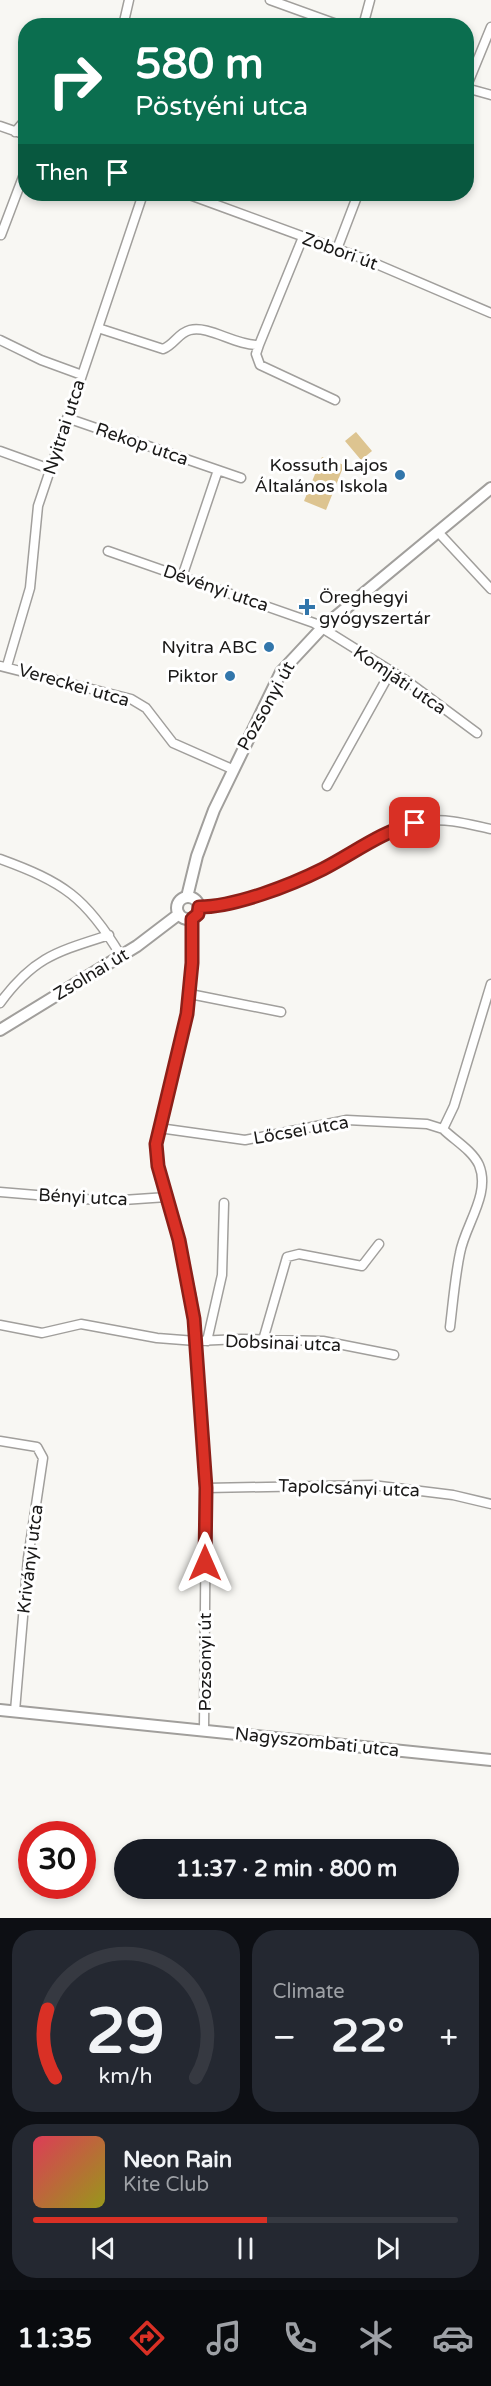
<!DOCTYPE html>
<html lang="en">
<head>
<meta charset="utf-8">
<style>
  :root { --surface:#171b24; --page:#242831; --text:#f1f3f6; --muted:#9ea1a6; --line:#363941; --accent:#d93025 }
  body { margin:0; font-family:"Varela Round",sans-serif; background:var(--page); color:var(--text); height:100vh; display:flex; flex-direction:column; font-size:22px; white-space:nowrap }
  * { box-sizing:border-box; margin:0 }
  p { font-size:20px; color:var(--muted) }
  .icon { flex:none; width:33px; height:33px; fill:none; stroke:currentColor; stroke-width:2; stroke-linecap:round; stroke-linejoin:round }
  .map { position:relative; height:1918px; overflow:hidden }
  .details { display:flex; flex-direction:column; gap:12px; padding:12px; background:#0d0f14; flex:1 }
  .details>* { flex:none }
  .guide { position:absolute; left:18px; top:18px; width:456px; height:183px; border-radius:24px; box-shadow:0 3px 9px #0003; background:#0b6e4f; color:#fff; overflow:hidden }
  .speed { position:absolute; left:18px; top:1821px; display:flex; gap:12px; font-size:30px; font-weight:700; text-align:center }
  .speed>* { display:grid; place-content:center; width:78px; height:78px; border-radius:50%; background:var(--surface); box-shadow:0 3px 9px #0003; line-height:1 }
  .speed .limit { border:9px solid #d22; background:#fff; color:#111 }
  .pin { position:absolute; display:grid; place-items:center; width:51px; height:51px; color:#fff; margin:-26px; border-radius:12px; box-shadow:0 3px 9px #0006 }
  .me { position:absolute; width:66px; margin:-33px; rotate:0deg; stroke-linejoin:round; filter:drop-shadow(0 0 4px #0008) }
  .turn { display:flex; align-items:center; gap:21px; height:126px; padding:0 18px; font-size:27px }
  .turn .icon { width:78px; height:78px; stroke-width:2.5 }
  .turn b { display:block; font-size:42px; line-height:51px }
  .then { display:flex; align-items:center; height:57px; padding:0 18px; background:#0003; gap:12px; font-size:22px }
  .big { font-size:45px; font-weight:800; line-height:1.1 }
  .details .card { flex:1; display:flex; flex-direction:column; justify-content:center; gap:9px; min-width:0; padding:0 21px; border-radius:24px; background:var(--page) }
  .details .dial { align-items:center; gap:0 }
  .dial svg { height:156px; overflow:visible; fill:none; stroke:var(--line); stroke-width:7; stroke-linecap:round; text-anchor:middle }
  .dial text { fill:var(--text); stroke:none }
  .song { display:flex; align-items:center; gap:18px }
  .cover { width:72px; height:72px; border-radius:9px; background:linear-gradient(135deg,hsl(350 70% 55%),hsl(60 70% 35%)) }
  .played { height:6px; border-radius:3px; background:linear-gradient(90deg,var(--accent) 55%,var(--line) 55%) }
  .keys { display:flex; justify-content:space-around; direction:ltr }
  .heat { display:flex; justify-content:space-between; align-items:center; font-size:33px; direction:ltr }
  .details .tiles { flex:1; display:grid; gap:12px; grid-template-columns:1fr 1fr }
  .card:last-child { grid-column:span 2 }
  .trip { position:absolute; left:114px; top:1839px; width:345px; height:60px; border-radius:30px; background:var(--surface); box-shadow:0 3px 9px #0003; font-weight:800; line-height:60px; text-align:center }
  .tabs { display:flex; height:96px; justify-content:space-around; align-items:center; background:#090b0e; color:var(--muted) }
  .tabs .icon { width:42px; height:42px }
  .tabs .current { color:var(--accent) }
  .tabs b { font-size:27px; color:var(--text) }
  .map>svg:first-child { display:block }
  .green { fill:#ddc490 }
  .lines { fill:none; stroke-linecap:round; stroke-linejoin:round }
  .minor-casing { stroke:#a19f9c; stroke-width:11 }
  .tertiary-casing { stroke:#a19f9c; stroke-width:14 }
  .minor { stroke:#fff; stroke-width:8 }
  .tertiary { stroke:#fff; stroke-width:10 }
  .route-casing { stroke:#8d1f18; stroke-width:15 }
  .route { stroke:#d93025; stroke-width:10 }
  .poi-dot { fill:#3276ab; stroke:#fff; stroke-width:2 }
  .labels { text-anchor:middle; stroke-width:6; stroke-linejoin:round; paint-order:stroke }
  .street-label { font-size:18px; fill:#1a1918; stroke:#fff }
  .poi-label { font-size:18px; fill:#1a1918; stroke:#fff; text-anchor:end }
</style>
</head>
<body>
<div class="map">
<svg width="491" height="1918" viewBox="0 0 491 1918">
  <rect width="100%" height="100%" fill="#f8f7f3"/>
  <path class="green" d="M356 432 372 451 361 460 345 441Z
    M322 457 344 465 326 510 304 501Z"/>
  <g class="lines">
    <g class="minor-casing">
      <path id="minor" d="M270 0 342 26
        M123 26 129 0
        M363 26 370 0
        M466 88 491 27
        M466 88 491 95
        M0 126 26 135
        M15 132 26 119
        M187 194 367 260 491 313
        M1 235 26 169
        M337 249 358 194
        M98 328 163 349C174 345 178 333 190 330 209 325 236 346 259 345L303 237
        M0 340 41 360 82 375
        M259 345 256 354 260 365 335 400
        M67 418 241 478
        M0 451 50 469
        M438 532 491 589
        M108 551 314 623 407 681 477 733
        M182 577 218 470
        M0 666 131 699 146 708 173 743 232 769
        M7 666 30 588 38 506 143 194
        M327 786 391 671
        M0 859C63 882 86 897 121 956
        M199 907C236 908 302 881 335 862 363 846 393 824 427 821 448 818 471 825 491 829
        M192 919V963L187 1014 156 1144 160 1178 179 1240 192 1299 196 1341 206 1488 204 1730
        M190 994 281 1012
        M0 1003C34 957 56 952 109 935
        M159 1128 245 1140 347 1120 427 1124 443 1129
        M0 1192 108 1201 167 1197
        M0 1325 42 1333 81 1324 157 1338 196 1341 241 1339 323 1341 394 1355
        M450 1327C453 1302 455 1277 460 1253 465 1225 491 1194 479 1165 472 1150 454 1140 443 1129L454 1106 491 984
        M263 1340 287 1257 299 1254 362 1266 379 1244
        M207 1341 222 1275 224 1203
        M0 1441 37 1447 43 1458 28 1558 15 1711
        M206 1488 372 1485 453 1495 491 1504"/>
    </g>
    <g class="tertiary-casing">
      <path id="tertiary" d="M177 908a11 11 0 1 1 22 0a11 11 0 1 1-22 0Z
        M187 897 197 856 214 810 281 672 322 628 491 488
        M0 1030 137 946 179 914
        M0 1710 491 1760"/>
    </g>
    <use href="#minor" class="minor"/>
    <use href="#tertiary" class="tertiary"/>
  </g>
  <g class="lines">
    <g class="route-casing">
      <path id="route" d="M205 1563 206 1488 194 1319 179 1240 158 1166 156 1144 187 1014 192 963V919L198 914 199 907C235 907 291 885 323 869 354 853 381 832 415 823"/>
    </g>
    <use href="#route" class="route"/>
  </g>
  <g class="poi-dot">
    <circle cx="400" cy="475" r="6"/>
    <path d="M304 598h6v6h6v6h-6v6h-6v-6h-6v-6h6z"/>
    <circle cx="269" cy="647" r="6"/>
    <circle cx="230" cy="676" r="6"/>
  </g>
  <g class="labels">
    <g class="street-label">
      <text transform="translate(340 251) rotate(20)" y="6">Zobori út</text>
      <text transform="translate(64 427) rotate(-72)" y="6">Nyitrai utca</text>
      <text transform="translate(142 444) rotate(19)" y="6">Rekop utca</text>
      <text transform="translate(216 588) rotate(19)" y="6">Dévényi utca</text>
      <text transform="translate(400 680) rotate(34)" y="6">Komjáti utca</text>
      <text transform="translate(74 685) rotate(16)" y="6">Vereckei utca</text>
      <text transform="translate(266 706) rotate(-61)" y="6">Pozsonyi út</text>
      <text transform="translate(91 974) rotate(-31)" y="6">Zsolnai út</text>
      <text transform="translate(301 1130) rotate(-10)" y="6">Lőcsei utca</text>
      <text transform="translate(83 1197) rotate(3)" y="6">Bényi utca</text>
      <text transform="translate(283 1343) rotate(2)" y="6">Dobsinai utca</text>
      <text transform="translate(349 1488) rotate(2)" y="6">Tapolcsányi utca</text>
      <text transform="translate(30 1559) rotate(-83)" y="6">Kriványi utca</text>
      <text transform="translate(205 1662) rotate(-90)" y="6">Pozsonyi út</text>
      <text transform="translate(317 1742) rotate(6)" y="6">Nagyszombati utca</text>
    </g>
    <g class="poi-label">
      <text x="388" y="471">Kossuth Lajos<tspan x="388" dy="21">Általános Iskola</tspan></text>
      <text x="319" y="603" text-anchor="start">Öreghegyi<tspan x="319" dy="21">gyógyszertár</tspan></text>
      <text x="257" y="653">Nyitra ABC</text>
      <text x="218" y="682">Piktor</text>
    </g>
  </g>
</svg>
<div class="speed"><div class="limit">30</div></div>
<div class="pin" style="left:415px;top:823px;background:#d93025"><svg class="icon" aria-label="arrive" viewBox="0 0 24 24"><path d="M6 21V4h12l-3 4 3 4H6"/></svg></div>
<svg class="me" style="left:205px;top:1563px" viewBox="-20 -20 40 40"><path d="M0-17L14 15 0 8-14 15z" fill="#d93025" stroke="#fff" stroke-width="4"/></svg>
<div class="trip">11:37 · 2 min · 800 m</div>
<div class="guide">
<div class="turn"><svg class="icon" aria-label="right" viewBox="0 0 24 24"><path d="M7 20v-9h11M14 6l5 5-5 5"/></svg><div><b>580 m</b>Pöstyéni utca</div></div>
<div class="then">Then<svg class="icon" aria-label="arrive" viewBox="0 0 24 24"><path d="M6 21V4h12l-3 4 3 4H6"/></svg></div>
</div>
</div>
<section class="details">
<div class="tiles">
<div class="card dial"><svg viewBox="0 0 100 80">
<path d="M14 69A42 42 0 1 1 86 69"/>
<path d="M14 69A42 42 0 0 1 10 34" stroke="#d93025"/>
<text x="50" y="56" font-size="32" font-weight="700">29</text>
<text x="50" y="72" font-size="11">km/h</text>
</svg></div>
<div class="card"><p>Climate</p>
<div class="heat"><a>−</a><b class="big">22°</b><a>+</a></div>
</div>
<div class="card">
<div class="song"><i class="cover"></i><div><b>Neon Rain</b><p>Kite Club</p></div></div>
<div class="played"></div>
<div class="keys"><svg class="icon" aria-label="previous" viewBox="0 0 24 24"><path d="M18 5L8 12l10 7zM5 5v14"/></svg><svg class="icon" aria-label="pause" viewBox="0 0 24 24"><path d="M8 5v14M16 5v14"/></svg><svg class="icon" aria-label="next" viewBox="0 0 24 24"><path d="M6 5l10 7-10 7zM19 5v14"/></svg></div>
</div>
</div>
</section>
<nav class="tabs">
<b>11:35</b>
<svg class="icon current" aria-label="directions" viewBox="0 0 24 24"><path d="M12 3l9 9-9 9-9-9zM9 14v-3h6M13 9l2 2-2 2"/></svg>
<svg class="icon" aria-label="music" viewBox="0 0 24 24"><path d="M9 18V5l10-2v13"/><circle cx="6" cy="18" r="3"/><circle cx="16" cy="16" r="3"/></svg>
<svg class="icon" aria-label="phone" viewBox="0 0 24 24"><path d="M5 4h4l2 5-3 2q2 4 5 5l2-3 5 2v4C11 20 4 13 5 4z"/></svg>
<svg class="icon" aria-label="climate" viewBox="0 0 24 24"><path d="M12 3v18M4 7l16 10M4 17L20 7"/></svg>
<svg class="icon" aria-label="car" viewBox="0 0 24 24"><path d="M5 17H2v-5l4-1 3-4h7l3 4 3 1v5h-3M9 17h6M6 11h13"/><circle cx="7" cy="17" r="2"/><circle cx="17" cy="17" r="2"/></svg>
</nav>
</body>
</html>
